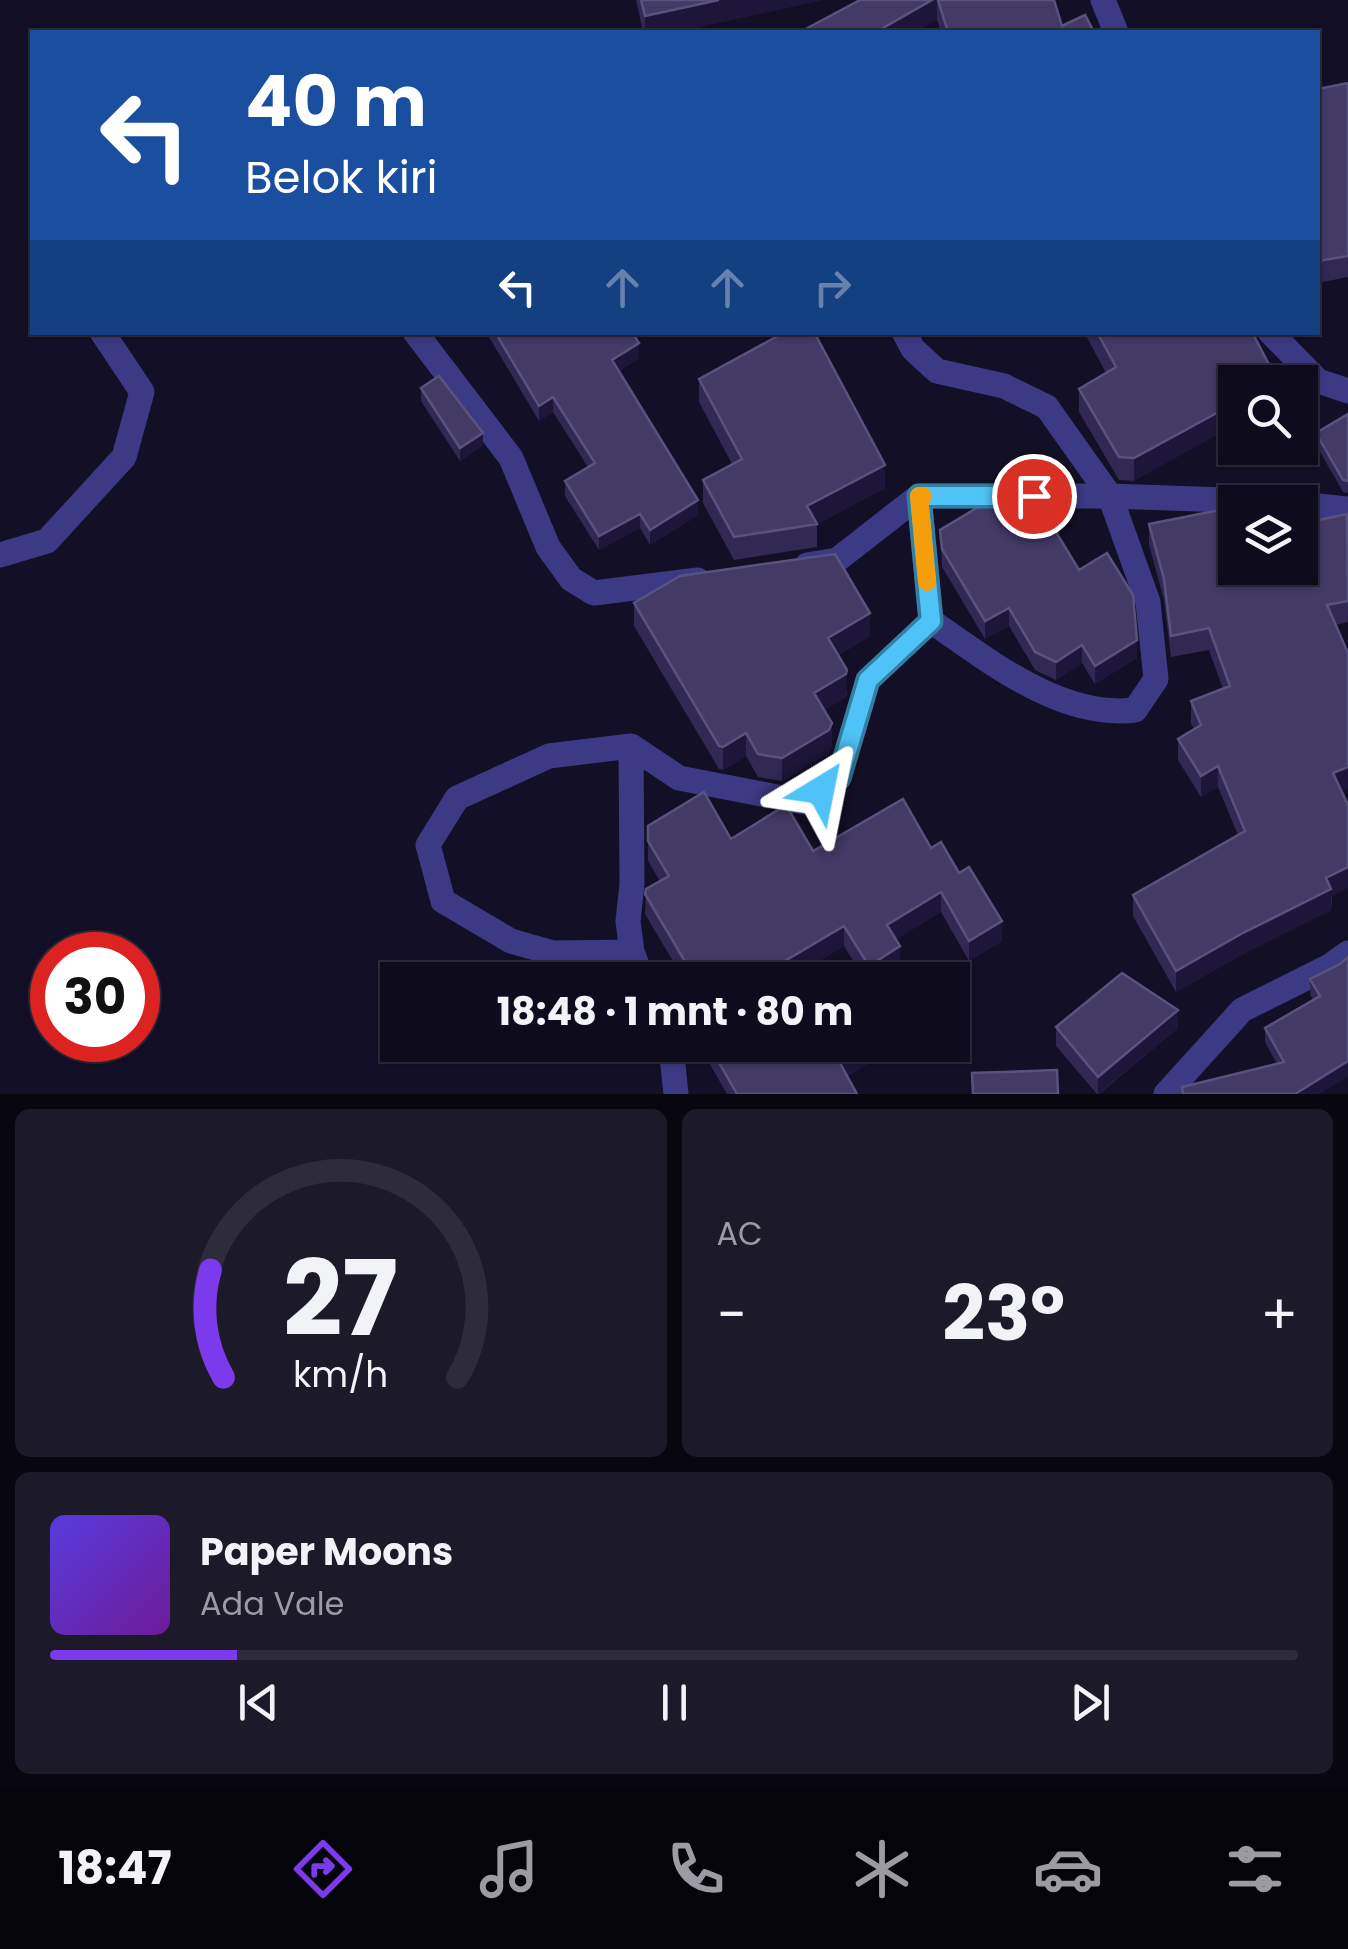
<!DOCTYPE html>
<html lang="id">
<head>
<meta charset="utf-8">
<style>
  :root { --surface:#0e0b1c; --page:#1c1929; --text:#f1f3f6; --muted:#9b9ba3; --line:#2e2b3b; --accent:#7c3aed }
  body { margin:0; font-family:Poppins,sans-serif; background:var(--page); color:var(--text); height:100vh; display:flex; flex-direction:column; font-size:38px; white-space:nowrap }
  * { box-sizing:border-box; margin:0 }
  p { font-size:32px; color:var(--muted) }
  .icon { flex:none; width:55px; height:55px; fill:none; stroke:currentColor; stroke-width:2; stroke-linecap:round; stroke-linejoin:round }
  .map { position:relative; height:1094px; overflow:hidden }
  .sheet { display:flex; flex-direction:column; gap:15px; padding:15px; background:#08060f; flex:1 }
  .sheet>* { flex:none }
  .banner { position:absolute; left:30px; top:30px; width:1290px; height:305px; border-radius:0px; box-shadow:0 2px 8px #0004,0 0 0 2px var(--line); background:#1a4fa0; color:#fff; overflow:hidden }
  .buttons { position:absolute; left:1218px; top:365px; display:grid; gap:20px }
  .buttons a { display:grid; place-items:center; width:100px; height:100px; border-radius:0px; background:var(--surface); box-shadow:0 2px 8px #0004,0 0 0 2px var(--line); font-size:50px }
  .speed { position:absolute; left:30px; top:932px; display:flex; gap:20px; font-size:50px; font-weight:700; text-align:center }
  .speed>* { display:grid; place-content:center; width:130px; height:130px; border-radius:50%; background:var(--surface); box-shadow:0 2px 8px #0004,0 0 0 2px var(--line); line-height:1 }
  .speed .limit { border:15px solid #d22; background:#fff; color:#111 }
  .pin { position:absolute; display:grid; place-items:center; width:85px; height:85px; color:#fff; margin:-42px; border:5px solid #fff; border-radius:50%; box-shadow:0 2px 10px #0007 }
  .me { position:absolute; width:110px; margin:-55px; rotate:35deg; stroke-linejoin:round; filter:drop-shadow(0 0 8px #0008) }
  .turn { display:flex; align-items:center; gap:35px; height:210px; padding:0 50px; font-size:45px }
  .turn .icon { width:130px; height:130px; stroke-width:2.5 }
  .turn b { display:block; font-size:70px; line-height:85px }
  .lanes { display:flex; align-items:center; height:95px; padding:0 50px; background:#0003; justify-content:center; gap:50px; direction:ltr }
  .lanes .off { opacity:.35 }
  .big { font-size:75px; font-weight:700; line-height:1.1 }
  .sheet .tile { flex:1; display:flex; flex-direction:column; justify-content:center; gap:15px; min-width:0; padding:0 35px; border-radius:15px; background:var(--page) }
  .sheet .dial { align-items:center; gap:0 }
  .dial svg { height:260px; overflow:visible; fill:none; stroke:var(--line); stroke-width:7; stroke-linecap:round; text-anchor:middle }
  .dial text { fill:var(--text); stroke:none }
  .song { display:flex; align-items:center; gap:30px }
  .cover { width:120px; height:120px; border-radius:15px; background:linear-gradient(135deg,hsl(250 70% 55%),hsl(280 70% 35%)) }
  .played { height:10px; border-radius:5px; background:linear-gradient(90deg,var(--accent) 15%,var(--line) 15%) }
  .keys { display:flex; justify-content:space-around; direction:ltr }
  .heat { display:flex; justify-content:space-between; align-items:center; font-size:55px; direction:ltr }
  .sheet .tiles { flex:1; display:grid; gap:15px; grid-template-columns:1fr 1fr }
  .tile:last-child { grid-column:span 2 }
  .trip { position:absolute; left:380px; top:962px; width:590px; height:100px; border-radius:0px; background:var(--surface); box-shadow:0 2px 8px #0004,0 0 0 2px var(--line); font-weight:700; line-height:100px; text-align:center }
  .tabs { display:flex; height:160px; justify-content:space-around; align-items:center; background:#06040b; color:var(--muted) }
  .tabs .icon { width:70px; height:70px }
  .tabs .active { color:var(--accent) }
  .tabs b { font-size:45px; color:var(--text) }
  .map>svg:first-child { display:block }
  .lines { fill:none; stroke-linecap:round; stroke-linejoin:round }
  .minor { stroke:#3d3a85; stroke-width:25 }
  .wall { fill:#312854 }
  .shaded-wall { fill:#1d163a }
  .building { fill:#433a66; stroke:#5a527e; stroke-width:2.5 }
  .route-casing { stroke:#337fa1; stroke-width:25 }
  .route { stroke:#4fc3f7; stroke-width:18 }
  .slow { stroke:#f59e0b; stroke-width:18 }
</style>
</head>
<body>
<div class="map">
<svg width="1348" height="1094" viewBox="0 0 1348 1094">
  <rect width="100%" height="100%" fill="#130f26"/>
  <g class="lines">
    <path class="minor" d="M1103 0 1116 32
      M415 332 511 458 548 547 571 579 594 593 698 580
      M904 332 913 349 937 371 1004 386 1047 407 1056 420 1110 496 1148 602 1156 679 1135 710C1061 719 989 661 931 621
      M1270 332 1318 381 1348 391
      M1300 504 1348 509
      M0 555 47 541 124 457 142 392 102 332
      M807 565 837 560 919 496H1110L1289 502
      M631 746 632 884 628 921 632 952 643 980
      M632 952 553 953 511 941 443 901 428 845 457 798 549 756 631 746 679 778 803 802 839 778 868 680 931 621 919 496
      M668 1045 672 1056 676 1094
      M1166 1094 1242 1010 1330 966 1348 953"/>
  </g>
  <path class="wall" d="M636 0H821L676 32H643Z
    M860 0H1054L1062 26 1094 32H941L937 20Z
    M1348 83V277L1318 283V89Z
    M486 332H632L639 358 619 371 698 515 650 545 640 528 599 550 565 496V481L588 467 553 412 539 421Z
    M1084 332H1252L1277 382 1134 481 1119 480 1079 412V389L1106 373Z
    M699 379 885 488 817 524V547L734 560 703 503V480L732 464 699 402Z
    M421 388 483 445 460 461 421 401Z
    M1348 414V493L1343 492 1316 445V433Z
    M1348 518V622L1336 625 1348 653V788L1341 791 1331 910 1241 955 1176 992 1133 916V895L1238 835 1218 787 1201 797 1178 760V739L1194 729 1191 723V701L1223 689 1209 650 1171 657 1164 600 1149 545V524L1235 568Z
    M940 530 1079 570 1137 658 1095 684 1082 663 1056 680 1035 670 1009 626 985 639 942 567Z
    M634 603 870 636 838 655 847 693 846 697 824 710 832 746 829 753 782 781 758 777 746 756 723 770 719 769 634 626Z
    M648 826 813 851 931 848 1002 941 969 961 941 912 896 939 900 966 878 980H865L844 946 787 980H684L645 914 646 889 660 881 648 861Z
    M1348 957V1076L1319 1094H1182V1087L1277 1064 1265 1042V1028L1313 1000 1310 994V979L1340 964Z
    M1056 1027 1178 1028 1099 1094H1097L1056 1046Z
    M699 1045H752L759 1056 886 1045V1053L847 1076 857 1094H727Z"/>
  <path class="shaded-wall" d="M719 0H821L676 32H645V16Z
    M932 0H937V20L915 32H875Z
    M639 343V358L612 375V360Z
    M553 397V412L539 421V406Z
    M1235 403V425L1134 481V458Z
    M483 433V445L460 461V448Z
    M885 465V488L817 524 807 506Z
    M698 500V515L650 545V530Z
    M640 514V528L599 550V536Z
    M1009 608V626L985 639V621Z
    M870 613V636L828 660V638Z
    M1137 640V658L1095 684V666Z
    M1082 645V663L1056 680V662Z
    M847 670 846 697 814 716V693Z
    M832 723V746L829 753 782 781V758Z
    M746 733V756L723 770V747Z
    M1218 766V787L1201 797V776Z
    M1348 767V788L1333 794V773Z
    M1348 867V888L1331 897V910L1241 955 1176 992V971L1326 878Z
    M941 892V912L887 945V925Z
    M1002 921V941L969 961V941Z
    M844 926V946L787 980H753Z
    M900 946V966L878 980H869V966Z
    M1178 1010V1028L1098 1094V1077Z
    M870 1045H886V1053L840 1081V1063Z
    M1348 1061V1076L1319 1094H1295Z"/>
  <path class="building" d="M641 0H719L645 16Z
    M860 0H932L876 32H800Z
    M938 0H1054L1062 26 1085 15 1094 32H948Z
    M1348 83V256L1318 261V89Z
    M495 332H632L639 343 612 360 698 500 650 530 640 514 599 536 565 481 595 463 553 397 539 406Z
    M785 332H814L885 465 807 506 817 524 734 537 703 480 742 459 699 379Z
    M1097 332H1252L1277 380 1272 382H1235V403L1134 458 1119 457 1079 389 1116 367Z
    M439 376 483 433 460 448 421 388Z
    M1348 414V481L1343 480 1316 433Z
    M1000 494H1033L1079 570 1107 553 1133 595 1137 640 1095 666 1082 645 1056 662 1035 652 1009 608 985 621 942 549 940 530Z
    M1235 507V568H1300V524L1347 514 1348 601 1327 605 1348 653V767L1333 773 1348 805V867L1326 878 1331 889 1241 934 1176 971 1133 895 1245 831 1218 766 1201 776 1178 739 1201 725 1191 701 1230 686 1209 628 1171 636 1164 579 1149 524Z
    M835 554 870 613 828 638 847 670 846 674 814 693 832 723 829 730 782 758 758 754 746 733 723 747 719 746 634 603 680 576Z
    M704 792 731 839 786 805 813 851 903 799 931 848 941 842 959 873 969 867 1002 921 969 941 941 892 887 925 900 946 869 966 844 926 753 980H696L645 894 646 889 669 876 648 841V826Z
    M1348 957V1061L1295 1094H1183L1182 1087 1284 1062 1265 1028 1320 996 1310 979 1340 964Z
    M1122 973 1178 1010 1098 1077 1056 1027Z
    M709 1045H752L759 1056 777 1045H870L840 1063 857 1094H737Z
    M1057 1070 1058 1094H973L972 1073Z"/>
  <g class="lines">
    <g class="route-casing">
      <path id="route" d="M821 790 839 778 868 680 931 621 919 496H1034"/>
    </g>
    <use href="#route" class="route"/>
    <path class="slow" d="M923 496H919L927 582"/>
  </g>
</svg>
<div class="buttons">
<a><svg class="icon" aria-label="search" viewBox="0 0 24 24"><circle cx="10" cy="10" r="6"/><path d="M15 15l6 6"/></svg></a>
<a><svg class="icon" aria-label="layers" viewBox="0 0 24 24"><path d="M12 4l9 5-9 5-9-5zM3 14l9 5 9-5"/></svg></a>
</div>
<div class="speed"><div class="limit">30</div></div>
<div class="pin" style="left:1034px;top:496px;background:#d93025"><svg class="icon" aria-label="arrive" viewBox="0 0 24 24"><path d="M6 21V4h12l-3 4 3 4H6"/></svg></div>
<svg class="me" style="left:821px;top:790px" viewBox="-20 -20 40 40"><path d="M0-17L14 15 0 8-14 15z" fill="#4fc3f7" stroke="#fff" stroke-width="4"/></svg>
<div class="trip">18:48 · 1 mnt · 80 m</div>
<div class="banner">
<div class="turn"><svg class="icon" aria-label="left" viewBox="0 0 24 24"><path d="M17 20v-9H6M10 6l-5 5 5 5"/></svg><div><b>40 m</b>Belok kiri</div></div>
<div class="lanes"><svg class="icon" aria-label="left" viewBox="0 0 24 24"><path d="M17 20v-9H6M10 6l-5 5 5 5"/></svg><svg class="icon off" aria-label="ahead" viewBox="0 0 24 24"><path d="M12 20V5M6 11l6-6 6 6"/></svg><svg class="icon off" aria-label="ahead" viewBox="0 0 24 24"><path d="M12 20V5M6 11l6-6 6 6"/></svg><svg class="icon off" aria-label="right" viewBox="0 0 24 24"><path d="M7 20v-9h11M14 6l5 5-5 5"/></svg></div>
</div>
</div>
<section class="sheet">
<div class="tiles">
<div class="tile dial"><svg viewBox="0 0 100 80">
<path d="M14 69A42 42 0 1 1 86 69"/>
<path d="M14 69A42 42 0 0 1 10 36" stroke="#7c3aed"/>
<text x="50" y="56" font-size="32" font-weight="700">27</text>
<text x="50" y="72" font-size="11">km/h</text>
</svg></div>
<div class="tile"><p>AC</p>
<div class="heat"><a>−</a><b class="big">23°</b><a>+</a></div>
</div>
<div class="tile">
<div class="song"><i class="cover"></i><div><b>Paper Moons</b><p>Ada Vale</p></div></div>
<div class="played"></div>
<div class="keys"><svg class="icon" aria-label="previous" viewBox="0 0 24 24"><path d="M18 5L8 12l10 7zM5 5v14"/></svg><svg class="icon" aria-label="pause" viewBox="0 0 24 24"><path d="M8 5v14M16 5v14"/></svg><svg class="icon" aria-label="next" viewBox="0 0 24 24"><path d="M6 5l10 7-10 7zM19 5v14"/></svg></div>
</div>
</div>
</section>
<nav class="tabs">
<b>18:47</b>
<svg class="icon active" aria-label="directions" viewBox="0 0 24 24"><path d="M12 3l9 9-9 9-9-9zM9 14v-3h6M13 9l2 2-2 2"/></svg>
<svg class="icon" aria-label="music" viewBox="0 0 24 24"><path d="M9 18V5l10-2v13"/><circle cx="6" cy="18" r="3"/><circle cx="16" cy="16" r="3"/></svg>
<svg class="icon" aria-label="phone" viewBox="0 0 24 24"><path d="M5 4h4l2 5-3 2q2 4 5 5l2-3 5 2v4C11 20 4 13 5 4z"/></svg>
<svg class="icon" aria-label="climate" viewBox="0 0 24 24"><path d="M12 3v18M4 7l16 10M4 17L20 7"/></svg>
<svg class="icon" aria-label="car" viewBox="0 0 24 24"><path d="M5 17H2v-5l4-1 3-4h7l3 4 3 1v5h-3M9 17h6M6 11h13"/><circle cx="7" cy="17" r="2"/><circle cx="17" cy="17" r="2"/></svg>
<svg class="icon" aria-label="filters" viewBox="0 0 24 24"><path d="M4 7h16M4 17h16"/><circle cx="9" cy="7" r="2"/><circle cx="15" cy="17" r="2"/></svg>
</nav>
</body>
</html>
